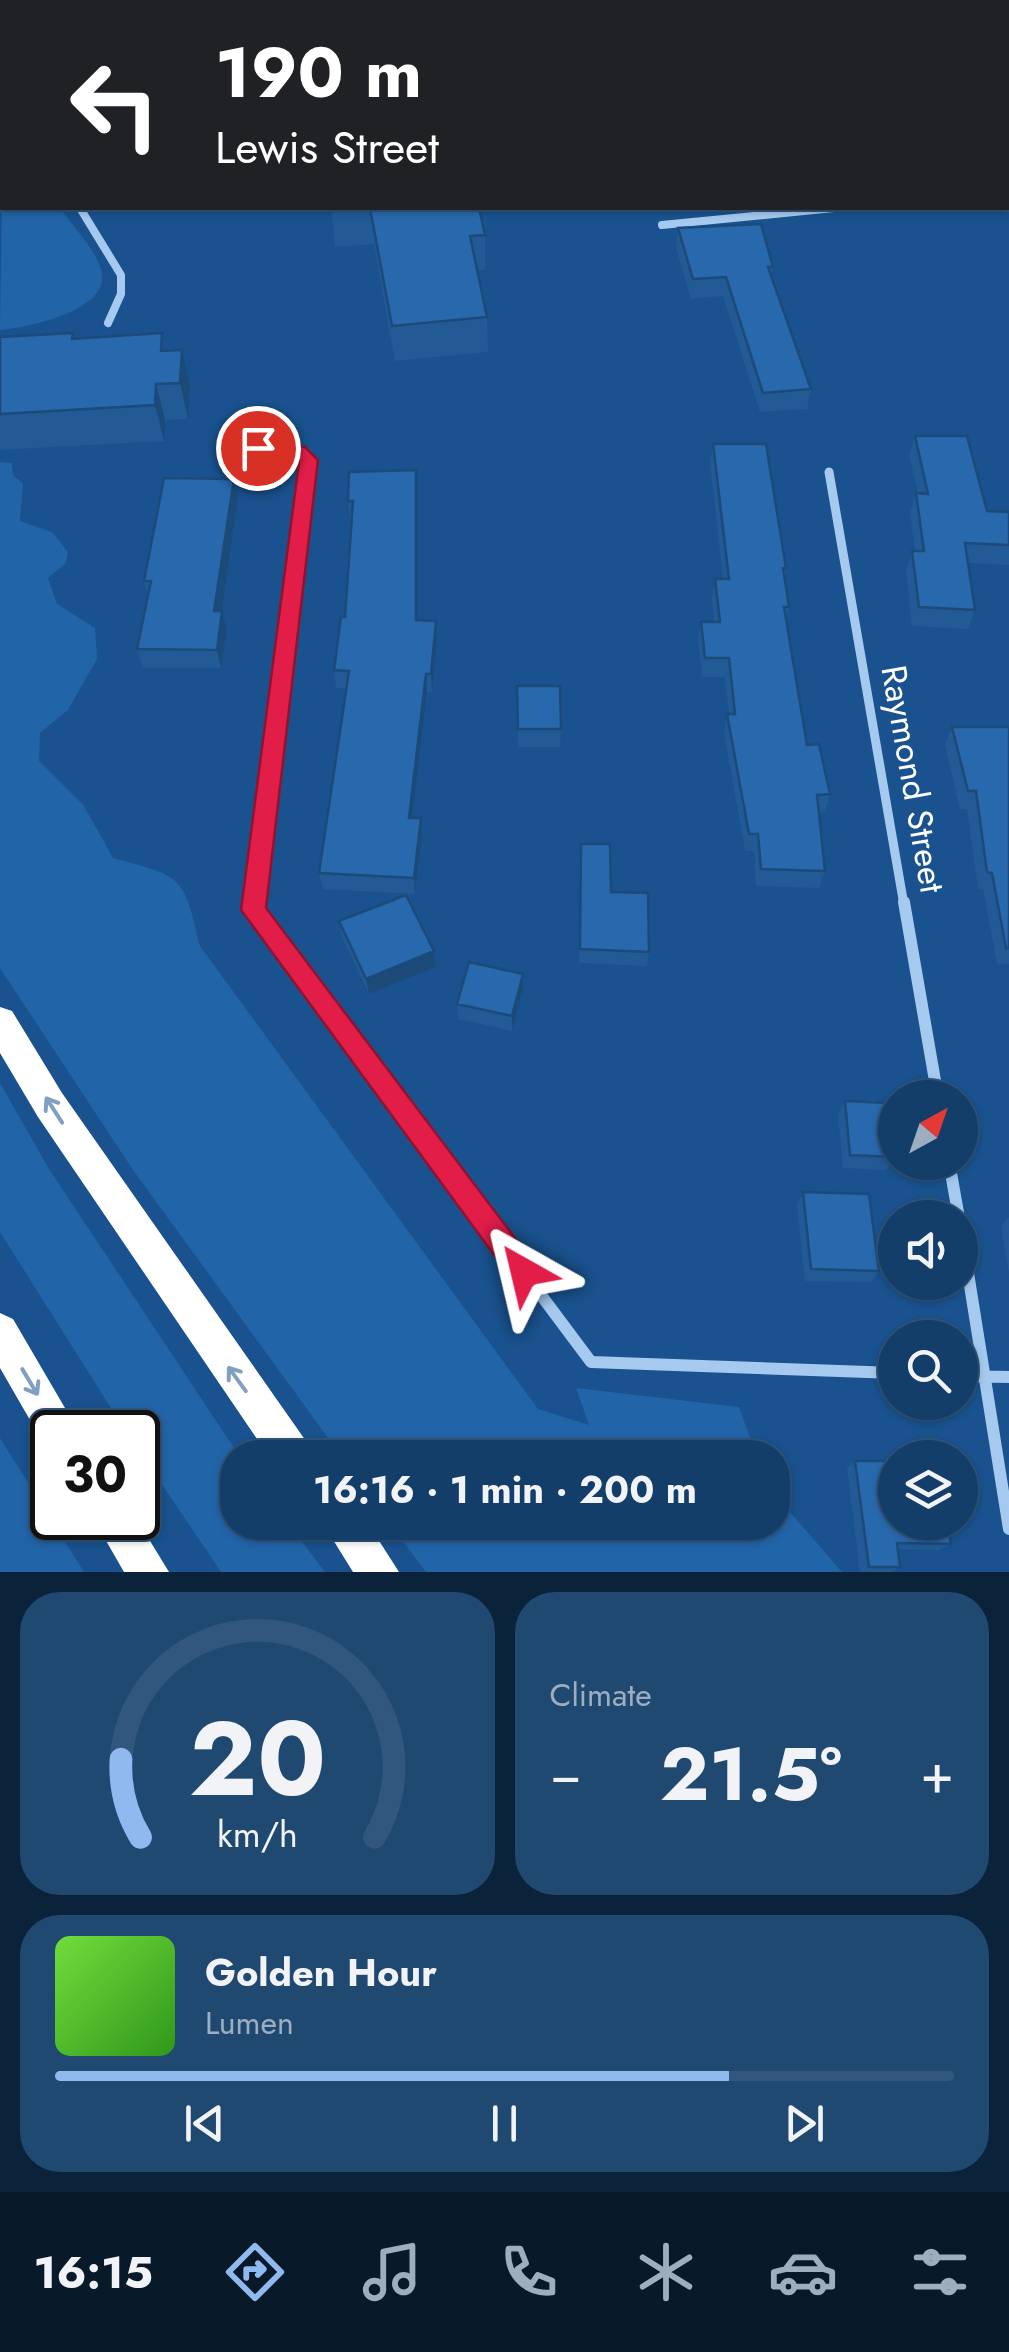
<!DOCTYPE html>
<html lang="en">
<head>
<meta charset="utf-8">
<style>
  :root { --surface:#133e6a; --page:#204972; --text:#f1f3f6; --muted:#9daec1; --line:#32577e; --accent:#90b9f0 }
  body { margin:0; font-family:Jost,sans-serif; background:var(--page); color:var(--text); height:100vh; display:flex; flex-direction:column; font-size:38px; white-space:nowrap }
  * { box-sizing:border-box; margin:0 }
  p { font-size:32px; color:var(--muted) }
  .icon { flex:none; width:55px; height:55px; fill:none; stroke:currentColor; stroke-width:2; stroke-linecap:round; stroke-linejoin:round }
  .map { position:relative; height:1572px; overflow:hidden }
  .sheet { display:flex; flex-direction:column; gap:20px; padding:20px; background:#0a223a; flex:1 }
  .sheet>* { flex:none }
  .hud { position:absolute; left:0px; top:0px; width:1010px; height:210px; box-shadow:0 2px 8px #0004,0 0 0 2px var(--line); background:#202124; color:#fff; overflow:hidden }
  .needle { width:65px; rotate:40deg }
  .tools { position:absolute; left:878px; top:1080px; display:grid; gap:20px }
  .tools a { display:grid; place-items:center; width:100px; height:100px; border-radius:50%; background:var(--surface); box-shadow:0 2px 8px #0004,0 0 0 2px var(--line); font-size:50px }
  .speed { position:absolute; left:30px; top:1410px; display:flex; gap:20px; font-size:50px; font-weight:700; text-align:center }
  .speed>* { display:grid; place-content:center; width:130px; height:130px; border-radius:50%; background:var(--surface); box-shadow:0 2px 8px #0004,0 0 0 2px var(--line); line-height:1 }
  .speed .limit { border:5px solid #111; border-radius:15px; background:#fff; color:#111 }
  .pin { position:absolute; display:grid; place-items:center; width:85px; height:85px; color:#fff; margin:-42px; border:5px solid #fff; border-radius:50%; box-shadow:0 2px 10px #0007 }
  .me { position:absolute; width:110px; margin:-55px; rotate:323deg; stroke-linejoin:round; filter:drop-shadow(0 0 8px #0008) }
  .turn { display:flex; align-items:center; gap:35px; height:210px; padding:0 50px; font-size:45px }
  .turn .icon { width:130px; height:130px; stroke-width:2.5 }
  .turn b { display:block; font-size:70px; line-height:85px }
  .big { font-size:75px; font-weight:700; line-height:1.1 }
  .sheet .tile { flex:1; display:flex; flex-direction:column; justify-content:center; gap:15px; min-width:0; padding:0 35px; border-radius:40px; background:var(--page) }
  .sheet .dial { align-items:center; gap:0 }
  .dial svg { height:260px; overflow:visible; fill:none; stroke:var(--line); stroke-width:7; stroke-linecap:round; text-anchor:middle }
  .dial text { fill:var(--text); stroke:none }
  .song { display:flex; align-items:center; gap:30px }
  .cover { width:120px; height:120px; border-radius:15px; background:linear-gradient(135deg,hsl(100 70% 55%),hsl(110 70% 35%)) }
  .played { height:10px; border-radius:5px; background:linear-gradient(90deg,var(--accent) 75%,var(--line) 75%) }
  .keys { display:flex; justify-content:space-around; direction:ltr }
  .heat { display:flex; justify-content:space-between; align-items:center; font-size:55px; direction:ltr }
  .sheet .tiles { flex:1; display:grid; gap:20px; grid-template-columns:1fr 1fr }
  .tile:last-child { grid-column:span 2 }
  .trip { position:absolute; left:220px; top:1440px; width:570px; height:100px; border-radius:40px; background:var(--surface); box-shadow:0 2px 8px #0004,0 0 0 2px var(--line); font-weight:700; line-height:100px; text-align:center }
  .tabs { display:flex; height:160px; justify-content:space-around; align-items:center; background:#08192a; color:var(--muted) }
  .tabs .icon { width:70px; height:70px }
  .tabs .on { color:var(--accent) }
  .tabs b { font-size:45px; color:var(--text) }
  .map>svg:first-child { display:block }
  .green { fill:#2264a8 }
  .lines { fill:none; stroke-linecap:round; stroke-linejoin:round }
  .minor-far2 { stroke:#a6caef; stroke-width:8 }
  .minor-far1 { stroke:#a6caef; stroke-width:9 }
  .minor { stroke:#a6caef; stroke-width:12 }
  .tertiary { fill:#a6caef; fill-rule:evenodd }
  .trunk { fill:#f6faff; fill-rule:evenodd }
  .motorway { fill:#fff; fill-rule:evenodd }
  .wall { fill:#225a95 }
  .shaded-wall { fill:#1c4a79 }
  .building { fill:#2869ad; stroke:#1c4a79; stroke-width:2.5 }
  .oneway { stroke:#80a0c1 }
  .route { fill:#e11d48; stroke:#92132f; stroke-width:2.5 }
  .labels { text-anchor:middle; stroke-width:10; stroke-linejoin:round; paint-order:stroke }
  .street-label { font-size:35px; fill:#fff; stroke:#19528e }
</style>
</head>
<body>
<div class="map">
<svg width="1009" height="1572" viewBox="0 0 1009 1572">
  <rect width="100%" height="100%" fill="#19528e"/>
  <path class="green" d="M2 191V208H60C73 226 92 246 100 266 118 310 27 328 0 330Z
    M0 462 12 463 13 475 23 484 20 521 52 532 68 552 66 563 48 578 57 604 95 628 97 659 68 710 40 733 39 761 84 806 113 858C183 877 183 874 200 946L538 1409 589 1425 576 1388 739 1407 757 1457H342L133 1170 0 968Z
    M0 1083 49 1169 240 1457 238 1522 288 1523 325 1572H221L138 1449V1432H126L0 1232Z
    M0 1438 84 1572H0Z
    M773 1483 789 1511 842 1572H426L389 1523 772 1522Z"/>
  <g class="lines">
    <path class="minor-far2" d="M80 208 121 275V294L108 323
      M662 225 834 208"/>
    <path class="minor-far1" d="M829 472 904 905
      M254 905 309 460 285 449 258 448"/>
    <path class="minor" d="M254 902 253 910 591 1362 895 1373
      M904 902 938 1098
      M949 1162 959 1218
      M960 1223 1009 1529
      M960 1376 1009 1377"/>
    <path class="tertiary" d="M947 0H958L959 2H948Z
      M1008 60H1009V67H1008Z"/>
    <path class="trunk" d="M528 0H598L527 2Z
      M1008 11H1009V21H1008Z
      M0 14H2V24H0Z"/>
    <path class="motorway" d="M0 0H14V2H2V7Z
      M37 0H55V2H37Z
      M0 1007 12 1011 62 1093 308 1444 314 1458H270L38 1117 0 1053Z
      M0 1313 13 1319 79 1432H52V1449L45 1446 0 1368Z
      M93 1518H136L169 1572H124Z
      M322 1522H367L399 1572H353Z"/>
  </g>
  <path class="wall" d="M331 208H479L485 235V270L478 271 487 317 488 352 395 361 374 244 335 247Z
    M678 228 773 267 771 277 811 389 807 409 760 412 723 296 691 299 676 248Z
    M73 333 74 339 166 351 182 350 190 386 188 419 165 420 164 441 0 450V337Z
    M915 436 987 511 1009 512V565L968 563 975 610 968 629 912 626 906 570 912 551H915L910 512 916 493H918L909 455Z
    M713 444 786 568 785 576 789 607 786 620 807 745 830 794 825 811 818 812 825 871 819 888 756 886 754 851H745L724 732 727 714H729L725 677H702L698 640 701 622H714L712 598 715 579H723L710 463Z
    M417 490V620L437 639 432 692H427L412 818H421L422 835 415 894 323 889 319 873 346 689 336 688 334 670 345 617 351 521 348 501Z
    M238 498 222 611 227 630 221 668H143L137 649 148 596 144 581Z
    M517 686 561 729 560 747H518Z
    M952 727H1009V964H997L983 889H978L967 809H960L945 745Z
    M581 844 649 952 647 966 579 963Z
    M339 921 435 967 369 994 342 937Z
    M523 989 512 1031 458 1019 457 1004Z
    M845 1101 894 1157 886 1170 843 1168 838 1115Z
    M803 1192 879 1271 871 1282 805 1281 797 1205Z
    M1009 1217V1274L1001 1226Z
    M855 1461 951 1544 940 1550 898 1549 900 1567 892 1572H860L847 1468Z"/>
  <path class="shaded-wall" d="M182 350 190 386 188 419 180 383Z
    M156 384 165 420 164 441 155 405Z
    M416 470 417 490V639L416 620Z
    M234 479 238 498 219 630 214 611Z
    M222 611 227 630 221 668 217 650Z
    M436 621 437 639 432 692 431 674Z
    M426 674 427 692 410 835 409 818Z
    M421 818 422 835 415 894 414 878Z
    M434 951 435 967 369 994 366 979Z
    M523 974V989L512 1031V1016Z"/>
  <path class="building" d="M331 208H479L485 235 470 236 487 317 392 326 370 208 331 211Z
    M761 224 773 267H768L811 389 763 393 726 277 693 279 678 228Z
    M73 333 72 339 162 333 161 351 182 350 180 383 156 384 155 405 0 414V337Z
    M915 436H967L987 511 1009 512V545L965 543 975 610 919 607 912 551H924L916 493 928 494Z
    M713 444H766L786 568H783L789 607H784L807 745 819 744 830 794 817 795 825 871 761 869 758 834H749L727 714H735L729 658H705L701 622H720L715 579H729Z
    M416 470V620L436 621 431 674H426L409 818H421L414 878 319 873 349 671 334 670 341 617H345L353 501H348L349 472Z
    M164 478 234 479 214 611H222L217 650 137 649 151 581H144Z
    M517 686H560L561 729H518Z
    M952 727H1009V948H1006L992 873 987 872 976 791H968Z
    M581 844H610L611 892 648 893 649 952 580 949Z
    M406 895 434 951 366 979 339 921Z
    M469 962 523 974 512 1016 457 1004Z
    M845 1101 888 1103 894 1157 850 1155Z
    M803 1192 869 1194 879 1271 811 1269Z
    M855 1461H895V1522H947L951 1544 897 1543 900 1567H869Z"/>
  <defs><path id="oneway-shaft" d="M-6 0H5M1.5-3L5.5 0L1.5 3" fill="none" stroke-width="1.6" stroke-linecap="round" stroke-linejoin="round" transform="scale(2.5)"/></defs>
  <g class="oneway">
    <use href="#oneway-shaft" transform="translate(54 1110) rotate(-123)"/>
    <use href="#oneway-shaft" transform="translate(237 1379) rotate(-126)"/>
    <use href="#oneway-shaft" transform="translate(30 1382) rotate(59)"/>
  </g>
  <path class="route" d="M258 441 305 447 318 460 266 908 533 1262 538 1272 533 1282 524 1286 514 1282 241 910 299 462 293 457 251 453 248 448Z"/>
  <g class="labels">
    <g class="street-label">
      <text transform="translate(913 779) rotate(80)" y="12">Raymond Street</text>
    </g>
  </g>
</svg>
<div class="tools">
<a><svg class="needle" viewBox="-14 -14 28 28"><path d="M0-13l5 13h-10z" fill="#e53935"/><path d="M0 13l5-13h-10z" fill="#9daec1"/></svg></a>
<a><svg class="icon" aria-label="sound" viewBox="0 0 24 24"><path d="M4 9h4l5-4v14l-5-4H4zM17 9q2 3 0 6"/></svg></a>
<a><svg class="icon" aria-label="search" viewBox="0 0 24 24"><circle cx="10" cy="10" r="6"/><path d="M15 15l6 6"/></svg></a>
<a><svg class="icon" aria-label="layers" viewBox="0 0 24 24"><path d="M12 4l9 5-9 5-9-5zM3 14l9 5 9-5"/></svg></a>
</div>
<div class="speed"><div class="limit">30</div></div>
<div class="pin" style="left:258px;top:448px;background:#d93025"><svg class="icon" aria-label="arrive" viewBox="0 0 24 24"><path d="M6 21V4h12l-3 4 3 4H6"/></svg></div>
<svg class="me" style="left:524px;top:1272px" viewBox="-20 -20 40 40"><path d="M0-17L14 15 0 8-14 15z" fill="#e11d48" stroke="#fff" stroke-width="4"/></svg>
<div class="trip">16:16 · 1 min · 200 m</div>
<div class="hud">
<div class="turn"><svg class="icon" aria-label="left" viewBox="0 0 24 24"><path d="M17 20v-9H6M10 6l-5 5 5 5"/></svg><div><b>190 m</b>Lewis Street</div></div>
</div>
</div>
<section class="sheet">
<div class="tiles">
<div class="tile dial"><svg viewBox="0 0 100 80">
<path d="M14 69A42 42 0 1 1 86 69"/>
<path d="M14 69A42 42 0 0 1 8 45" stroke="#90b9f0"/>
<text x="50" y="56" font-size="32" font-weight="700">20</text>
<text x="50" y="72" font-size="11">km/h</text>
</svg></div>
<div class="tile"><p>Climate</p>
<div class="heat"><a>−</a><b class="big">21.5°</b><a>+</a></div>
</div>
<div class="tile">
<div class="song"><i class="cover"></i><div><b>Golden Hour</b><p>Lumen</p></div></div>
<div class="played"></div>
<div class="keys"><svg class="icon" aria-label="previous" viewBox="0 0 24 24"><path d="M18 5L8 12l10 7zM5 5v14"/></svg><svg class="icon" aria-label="pause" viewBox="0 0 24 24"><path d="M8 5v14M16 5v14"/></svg><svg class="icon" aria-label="next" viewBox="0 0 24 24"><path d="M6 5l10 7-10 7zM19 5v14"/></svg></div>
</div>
</div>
</section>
<nav class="tabs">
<b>16:15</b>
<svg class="icon on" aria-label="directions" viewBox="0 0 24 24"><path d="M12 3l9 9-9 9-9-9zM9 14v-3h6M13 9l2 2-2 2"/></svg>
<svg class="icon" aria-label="music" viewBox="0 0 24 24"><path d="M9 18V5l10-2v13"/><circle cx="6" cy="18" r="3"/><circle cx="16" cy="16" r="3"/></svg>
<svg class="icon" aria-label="phone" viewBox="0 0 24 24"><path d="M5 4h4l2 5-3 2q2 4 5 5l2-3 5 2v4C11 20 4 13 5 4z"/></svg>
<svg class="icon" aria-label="climate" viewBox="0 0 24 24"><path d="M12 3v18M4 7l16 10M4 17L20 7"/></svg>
<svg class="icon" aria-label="car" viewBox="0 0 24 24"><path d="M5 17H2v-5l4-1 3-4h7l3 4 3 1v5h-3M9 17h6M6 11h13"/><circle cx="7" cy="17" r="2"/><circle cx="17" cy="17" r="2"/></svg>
<svg class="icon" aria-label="filters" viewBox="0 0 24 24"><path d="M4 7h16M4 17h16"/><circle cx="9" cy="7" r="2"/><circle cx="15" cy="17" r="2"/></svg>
</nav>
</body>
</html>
